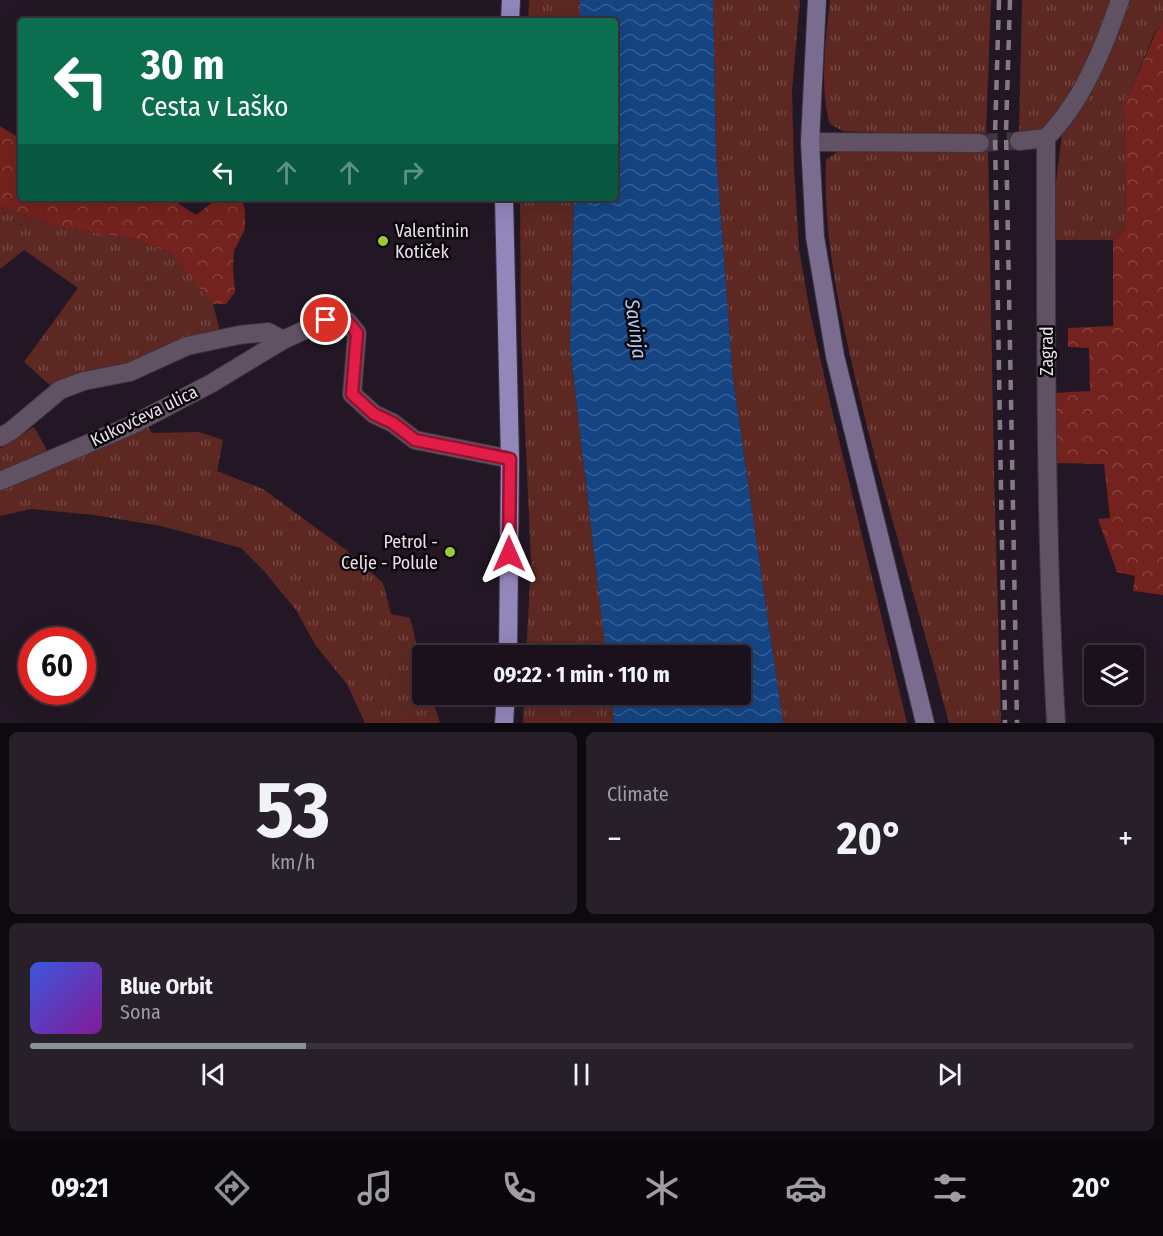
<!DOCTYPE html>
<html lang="en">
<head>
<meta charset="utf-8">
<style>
  :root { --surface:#1a111c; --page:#271f29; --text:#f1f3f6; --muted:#9f9da3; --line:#38313b; --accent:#8c9099 }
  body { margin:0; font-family:"Fira Sans Condensed",sans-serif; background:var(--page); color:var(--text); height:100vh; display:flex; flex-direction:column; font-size:22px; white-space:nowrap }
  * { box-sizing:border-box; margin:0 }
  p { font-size:20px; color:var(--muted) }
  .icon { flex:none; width:33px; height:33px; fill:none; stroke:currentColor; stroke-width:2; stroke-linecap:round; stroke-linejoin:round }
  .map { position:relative; height:723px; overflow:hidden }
  .details { display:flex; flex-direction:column; gap:9px; padding:9px; background:#0e090f; flex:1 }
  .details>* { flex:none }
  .banner { position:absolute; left:18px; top:18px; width:600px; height:183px; border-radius:6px; box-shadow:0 6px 24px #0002,0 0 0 2px var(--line); background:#0b6e4f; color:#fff; overflow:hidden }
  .tools { position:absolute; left:1084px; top:645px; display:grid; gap:12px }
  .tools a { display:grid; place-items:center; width:60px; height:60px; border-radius:6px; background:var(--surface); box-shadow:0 6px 24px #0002,0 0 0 2px var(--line); font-size:30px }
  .speed { position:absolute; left:18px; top:627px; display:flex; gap:12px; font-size:30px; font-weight:700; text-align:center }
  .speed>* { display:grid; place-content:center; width:78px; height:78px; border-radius:50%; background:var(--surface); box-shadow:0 6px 24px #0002,0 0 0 2px var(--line); line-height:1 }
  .speed .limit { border:9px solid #d22; background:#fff; color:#111 }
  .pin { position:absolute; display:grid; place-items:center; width:51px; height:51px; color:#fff; margin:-26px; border:3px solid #fff; border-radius:50%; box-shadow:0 2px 6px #0007 }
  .me { position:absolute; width:66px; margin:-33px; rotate:0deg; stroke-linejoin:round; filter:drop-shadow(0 0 4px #0008) }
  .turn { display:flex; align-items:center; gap:21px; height:126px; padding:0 24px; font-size:27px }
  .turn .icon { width:78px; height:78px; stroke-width:2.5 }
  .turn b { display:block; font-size:42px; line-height:51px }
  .lanes { display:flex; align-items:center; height:57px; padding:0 24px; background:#0003; justify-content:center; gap:30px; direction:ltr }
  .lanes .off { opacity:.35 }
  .big { font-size:45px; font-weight:700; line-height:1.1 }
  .details .card { flex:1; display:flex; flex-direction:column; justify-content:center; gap:9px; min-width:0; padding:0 21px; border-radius:9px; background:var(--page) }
  .details .dial { align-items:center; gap:0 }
  .dial b { font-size:78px; line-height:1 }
  .song { display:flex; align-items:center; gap:18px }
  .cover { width:72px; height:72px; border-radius:9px; background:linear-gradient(135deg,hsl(230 70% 55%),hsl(290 70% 35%)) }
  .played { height:6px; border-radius:3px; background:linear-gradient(90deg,var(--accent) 25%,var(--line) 25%) }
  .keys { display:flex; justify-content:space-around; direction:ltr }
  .heat { display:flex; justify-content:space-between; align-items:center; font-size:33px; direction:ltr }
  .details .tiles { flex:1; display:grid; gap:9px; grid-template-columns:1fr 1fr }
  .card:last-child { grid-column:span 2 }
  .trip { position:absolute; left:412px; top:645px; width:339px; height:60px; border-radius:6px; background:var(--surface); box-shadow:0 6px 24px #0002,0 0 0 2px var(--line); font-weight:700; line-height:60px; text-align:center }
  .dock { display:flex; height:96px; justify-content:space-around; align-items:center; background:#0a070b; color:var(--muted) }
  .dock .icon { width:42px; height:42px }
  .dock .active { color:var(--accent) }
  .dock b { font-size:27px; color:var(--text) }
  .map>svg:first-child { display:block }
  .grass { fill:url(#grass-tufts) }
  .forest { fill:url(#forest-crowns) }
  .water { fill:url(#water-waves) }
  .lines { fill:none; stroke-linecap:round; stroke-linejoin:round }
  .street-tunnel { stroke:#413542; stroke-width:18; stroke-dasharray:18 9; stroke-linecap:butt }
  .street-casing { stroke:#3c333e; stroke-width:20 }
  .secondary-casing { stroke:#3c333e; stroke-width:20 }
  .primary-casing { stroke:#3c333e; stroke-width:20 }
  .street { stroke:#615263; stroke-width:18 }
  .secondary { stroke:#7a6c8e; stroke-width:18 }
  .primary { stroke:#9286ba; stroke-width:18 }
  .rail { stroke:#847985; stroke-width:4.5; stroke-dasharray:10 10; stroke-linecap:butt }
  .route-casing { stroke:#92132f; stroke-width:15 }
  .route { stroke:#e11d48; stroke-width:10 }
  .poi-dot { fill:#9acb34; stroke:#09050a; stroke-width:2 }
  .labels { text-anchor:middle; stroke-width:5; stroke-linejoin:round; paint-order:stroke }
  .poi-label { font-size:18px; fill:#e8dfe9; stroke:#09050a; text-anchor:start }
  .street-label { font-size:18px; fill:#e8dfe9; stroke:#09050a }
  .water-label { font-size:20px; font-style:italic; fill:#b0caef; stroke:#09050a }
</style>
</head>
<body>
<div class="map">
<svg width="1163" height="723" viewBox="0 0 1163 723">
  <defs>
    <pattern id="grass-tufts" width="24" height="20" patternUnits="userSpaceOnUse" patternTransform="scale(1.5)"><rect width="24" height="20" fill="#5d2822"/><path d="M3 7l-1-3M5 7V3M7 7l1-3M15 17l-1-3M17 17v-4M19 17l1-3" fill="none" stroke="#744742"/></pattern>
    <pattern id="forest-crowns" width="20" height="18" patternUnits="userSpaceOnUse" patternTransform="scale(1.5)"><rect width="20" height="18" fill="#74221d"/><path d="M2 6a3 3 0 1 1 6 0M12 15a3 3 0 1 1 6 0" fill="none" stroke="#88423e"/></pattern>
    <pattern id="water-waves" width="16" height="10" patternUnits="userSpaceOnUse" patternTransform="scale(1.5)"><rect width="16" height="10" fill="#144482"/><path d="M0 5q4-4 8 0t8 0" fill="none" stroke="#365f94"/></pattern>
  </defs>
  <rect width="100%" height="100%" fill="#231725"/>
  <path class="grass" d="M529 0H580V21H528Z
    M713 0H800L792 90 794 169 799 250 810 312 829 398 907 723H783L733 379 716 154Z
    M830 0H991L986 133 907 134 843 131 830 124C819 90 826 36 830 0Z
    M1022 0H1112L1085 73 1049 124 1034 133 1019 135Z
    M1127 0H1163V22L1154 34 1124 106 1126 216 1124 231 1113 240H1053L1055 190 1062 135 1101 72 1114 42Z
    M852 149H988L994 471 1001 723H949C919 608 883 496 856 381 839 308 823 235 826 160L837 152Z
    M520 198H574L570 347 606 655H526L531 563 521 336Z
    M0 206 55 226 133 239 169 252 213 304 220 331 126 364 51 386 24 362 78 288 24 250 0 269Z
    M147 426 152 433 199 432 223 440 217 471 263 489 345 549 383 583 391 614 410 618 423 670V694L431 695 440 723H365L347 684 316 646 296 610 264 571 241 548 161 526 94 515 31 509 0 516V490Z
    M34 427 47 450 0 475V448Z
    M524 695H611L614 723H523Z"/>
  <path class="forest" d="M1163 22V595L1133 591 1135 576 1117 572 1098 519 1110 518 1104 464 1055 463 1053 393 1090 391 1089 348 1068 347V328L1113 326V240L1124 231 1126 216 1124 106 1155 34Z
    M0 126 21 139V198H174L179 204 196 215 218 198H242L245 211V229L234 251 233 269 235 292 226 304H213L169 252 133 239 55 226 0 206Z"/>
  <path class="water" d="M580 0H713L716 154 733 379 783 723H614L611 695 741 694V656L606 655 570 347 574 198H615V21H580Z"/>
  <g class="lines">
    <path class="street-tunnel" d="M980 143 1019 141"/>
    <g class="street-casing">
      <path id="street" d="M1019 141 1046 138
        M810 142 980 143
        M0 437 11 431 60 390 84 381 130 372 187 346 239 335 268 332 283 340
        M0 481 130 426 212 383 283 340 326 320 347 321 357 333 352 394 374 414 393 423 415 440 510 459
        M1056 723C1045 528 1046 333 1046 138 1082 102 1104 48 1120 0"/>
    </g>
    <g class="secondary-casing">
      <path id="secondary" d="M817 0 810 142 815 237 835 356 925 723"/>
    </g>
    <g class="primary-casing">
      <path id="primary" d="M510 21 511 0
        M504 198 510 459 508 656
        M504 723 506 694"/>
    </g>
    <use href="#street" class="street"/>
    <use href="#secondary" class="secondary"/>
    <use href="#primary" class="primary"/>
    <path class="rail" d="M999 0 995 135 1005 723
      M1010 0 1006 131 1017 723"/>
  </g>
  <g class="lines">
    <g class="route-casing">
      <path id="route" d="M326 320 347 321 357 333 352 394 374 414 393 423 415 440 510 459 509 554"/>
    </g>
    <use href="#route" class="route"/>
  </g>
  <g class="poi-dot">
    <circle cx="383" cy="241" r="6"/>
    <circle cx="450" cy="552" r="6"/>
  </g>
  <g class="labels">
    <g class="poi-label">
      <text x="395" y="237">Valentinin<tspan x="395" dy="21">Kotiček</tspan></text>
      <text x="438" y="548" text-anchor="end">Petrol -<tspan x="438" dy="21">Celje - Polule</tspan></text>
    </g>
    <g class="street-label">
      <text transform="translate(1047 351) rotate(-90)" y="6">Zagrad</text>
      <text transform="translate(144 416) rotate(-26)" y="6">Kukovčeva ulica</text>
    </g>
    <g class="water-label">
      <text transform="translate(636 329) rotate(82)" y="7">Savinja</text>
    </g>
  </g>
</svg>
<div class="tools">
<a><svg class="icon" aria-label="layers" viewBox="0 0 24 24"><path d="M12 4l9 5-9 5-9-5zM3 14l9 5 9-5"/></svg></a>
</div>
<div class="speed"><div class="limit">60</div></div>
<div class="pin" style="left:326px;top:320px;background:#d93025"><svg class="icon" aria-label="arrive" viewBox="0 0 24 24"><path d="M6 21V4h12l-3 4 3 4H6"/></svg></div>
<svg class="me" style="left:509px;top:554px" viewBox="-20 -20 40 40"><path d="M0-17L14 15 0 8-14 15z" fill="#e11d48" stroke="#fff" stroke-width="4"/></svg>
<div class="trip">09:22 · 1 min · 110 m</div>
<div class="banner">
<div class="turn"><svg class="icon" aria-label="left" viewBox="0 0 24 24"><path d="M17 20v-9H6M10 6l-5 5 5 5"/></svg><div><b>30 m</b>Cesta v Laško</div></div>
<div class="lanes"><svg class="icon" aria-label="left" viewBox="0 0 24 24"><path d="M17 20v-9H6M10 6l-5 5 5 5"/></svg><svg class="icon off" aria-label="ahead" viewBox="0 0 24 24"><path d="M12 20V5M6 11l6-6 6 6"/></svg><svg class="icon off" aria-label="ahead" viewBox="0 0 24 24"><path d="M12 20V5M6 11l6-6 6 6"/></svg><svg class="icon off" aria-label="right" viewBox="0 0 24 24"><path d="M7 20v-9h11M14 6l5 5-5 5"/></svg></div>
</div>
</div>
<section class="details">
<div class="tiles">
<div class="card dial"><b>53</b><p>km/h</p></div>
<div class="card"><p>Climate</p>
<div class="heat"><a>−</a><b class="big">20°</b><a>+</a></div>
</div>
<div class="card">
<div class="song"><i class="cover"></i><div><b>Blue Orbit</b><p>Sona</p></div></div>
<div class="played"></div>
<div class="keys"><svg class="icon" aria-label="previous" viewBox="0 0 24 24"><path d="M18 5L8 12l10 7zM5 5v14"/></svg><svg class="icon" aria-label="pause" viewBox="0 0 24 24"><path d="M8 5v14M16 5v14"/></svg><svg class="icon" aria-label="next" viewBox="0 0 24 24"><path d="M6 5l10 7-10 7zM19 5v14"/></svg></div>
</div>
</div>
</section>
<nav class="dock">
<b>09:21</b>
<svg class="icon active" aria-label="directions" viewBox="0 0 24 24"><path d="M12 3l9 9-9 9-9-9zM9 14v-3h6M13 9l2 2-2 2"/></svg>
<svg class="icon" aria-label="music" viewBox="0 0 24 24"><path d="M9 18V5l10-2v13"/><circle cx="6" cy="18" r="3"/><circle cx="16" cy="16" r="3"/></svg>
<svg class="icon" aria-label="phone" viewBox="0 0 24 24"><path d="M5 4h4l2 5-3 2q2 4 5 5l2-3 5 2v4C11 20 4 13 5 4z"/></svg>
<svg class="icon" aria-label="climate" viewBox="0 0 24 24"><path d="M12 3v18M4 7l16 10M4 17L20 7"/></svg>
<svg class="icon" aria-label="car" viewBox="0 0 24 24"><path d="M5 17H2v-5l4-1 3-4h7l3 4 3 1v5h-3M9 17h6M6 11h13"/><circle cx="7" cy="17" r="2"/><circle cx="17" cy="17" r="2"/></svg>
<svg class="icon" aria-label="filters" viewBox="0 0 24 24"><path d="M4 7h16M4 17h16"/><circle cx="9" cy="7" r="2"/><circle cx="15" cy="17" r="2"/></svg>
<b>20°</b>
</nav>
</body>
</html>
